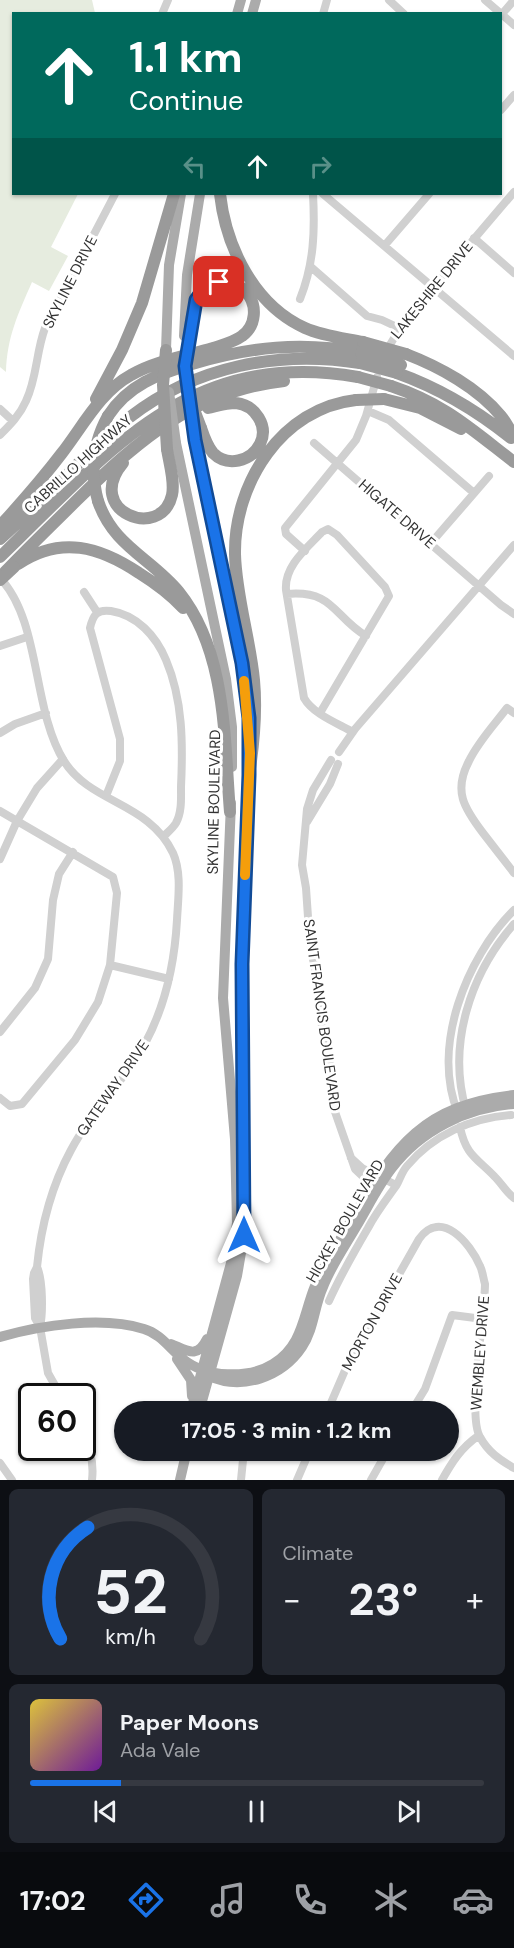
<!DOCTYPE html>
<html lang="en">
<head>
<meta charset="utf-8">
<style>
  :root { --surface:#171b24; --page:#242831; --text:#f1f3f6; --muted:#9ea1a6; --line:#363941; --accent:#1a73e8 }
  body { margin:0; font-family:"DM Sans",sans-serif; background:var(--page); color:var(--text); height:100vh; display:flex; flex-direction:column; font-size:22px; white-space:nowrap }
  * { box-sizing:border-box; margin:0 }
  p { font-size:20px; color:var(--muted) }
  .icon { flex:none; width:33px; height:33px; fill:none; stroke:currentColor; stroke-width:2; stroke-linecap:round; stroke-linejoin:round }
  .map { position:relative; height:1480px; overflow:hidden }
  .panel { display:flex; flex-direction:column; gap:9px; padding:9px; background:#0d0f14; flex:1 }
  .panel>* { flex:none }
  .guide { position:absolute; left:12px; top:12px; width:490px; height:183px; border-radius:0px; box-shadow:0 2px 4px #0004; background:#00695c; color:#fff; overflow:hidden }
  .speed { position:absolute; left:18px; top:1383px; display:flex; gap:12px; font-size:30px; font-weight:700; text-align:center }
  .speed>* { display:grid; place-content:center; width:78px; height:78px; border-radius:50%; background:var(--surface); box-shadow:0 2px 4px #0004; line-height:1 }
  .speed .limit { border:3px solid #111; border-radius:9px; background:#fff; color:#111 }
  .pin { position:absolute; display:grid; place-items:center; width:51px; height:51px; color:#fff; margin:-26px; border-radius:12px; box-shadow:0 3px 9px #0006 }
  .me { position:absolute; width:66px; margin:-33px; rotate:0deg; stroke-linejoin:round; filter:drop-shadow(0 0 4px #0008) }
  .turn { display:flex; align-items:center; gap:21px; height:126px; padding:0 18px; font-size:27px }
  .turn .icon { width:78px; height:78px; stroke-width:2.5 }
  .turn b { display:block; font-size:42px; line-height:51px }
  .lanes { display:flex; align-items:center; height:57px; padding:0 18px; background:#0003; justify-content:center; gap:30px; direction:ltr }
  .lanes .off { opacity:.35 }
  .big { font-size:45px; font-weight:700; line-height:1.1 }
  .panel .card { flex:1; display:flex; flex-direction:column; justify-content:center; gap:9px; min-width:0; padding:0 21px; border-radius:9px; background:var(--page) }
  .panel .dial { align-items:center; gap:0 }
  .dial svg { height:156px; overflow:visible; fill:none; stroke:var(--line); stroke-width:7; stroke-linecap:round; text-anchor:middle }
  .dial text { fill:var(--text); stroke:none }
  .song { display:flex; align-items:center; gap:18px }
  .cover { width:72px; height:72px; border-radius:9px; background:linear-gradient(135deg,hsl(50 70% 55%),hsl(280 70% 35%)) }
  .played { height:6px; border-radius:3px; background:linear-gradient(90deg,var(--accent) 20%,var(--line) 20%) }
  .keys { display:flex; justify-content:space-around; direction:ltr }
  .heat { display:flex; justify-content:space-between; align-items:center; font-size:33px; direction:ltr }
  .panel .tiles { flex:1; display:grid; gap:9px; grid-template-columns:1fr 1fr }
  .card:last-child { grid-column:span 2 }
  .trip { position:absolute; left:114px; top:1401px; width:345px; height:60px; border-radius:30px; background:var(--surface); box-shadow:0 2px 4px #0004; font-weight:700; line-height:60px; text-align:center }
  .tabs { display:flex; height:96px; justify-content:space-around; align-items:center; background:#090b0e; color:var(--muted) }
  .tabs .icon { width:42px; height:42px }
  .tabs .current { color:var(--accent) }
  .tabs b { font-size:27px; color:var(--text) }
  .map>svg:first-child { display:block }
  .green { fill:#e6ecdf }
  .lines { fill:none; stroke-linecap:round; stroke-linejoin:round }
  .minor { stroke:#d0d0d0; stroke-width:8 }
  .major { stroke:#ababab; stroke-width:10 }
  .highway { stroke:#9a9a9a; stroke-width:12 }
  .major-bridge { stroke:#ababab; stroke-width:10 }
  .highway-bridge { stroke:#9a9a9a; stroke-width:12 }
  .route-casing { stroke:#114b97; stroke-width:15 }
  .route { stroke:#1a73e8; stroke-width:10 }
  .slow { stroke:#f59e0b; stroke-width:10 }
  .labels { text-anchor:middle; stroke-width:6; stroke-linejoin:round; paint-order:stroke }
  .street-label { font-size:15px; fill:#333; stroke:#fff }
</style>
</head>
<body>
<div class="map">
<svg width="514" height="1480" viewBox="0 0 514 1480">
  <rect width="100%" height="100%" fill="#fff"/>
  <path class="green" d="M0 0H92L95 13 14 14V194H78L51 247 68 256 49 291 32 282C18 314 7 337 6 372L0 367Z"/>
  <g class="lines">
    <path class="minor" d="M389 0 404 14
      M485 0 514 25
      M162 14 168 0
      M323 14 327 0
      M502 14 514 0
      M501 110 514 95
      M323 194 514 356
      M474 238 514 273
      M385 245 429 194
      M311 267 367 316 382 320 399 328
      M300 299C314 264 315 231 313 194
      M385 353 405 320 514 192
      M0 409 13 421
      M368 411 389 420 474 493
      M0 435C10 425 20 415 26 401 37 378 36 352 45 328L115 194
      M314 443 501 605 514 614
      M431 543 489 476
      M305 551 286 534 285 528 356 440 366 416 377 377
      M0 578C41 621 32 710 64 761 91 804 149 802 173 853 182 873 178 899 177 920 174 974 161 1025 129 1069 109 1096 87 1120 71 1150 51 1187 41 1226 37 1267L34 1273 33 1279 35 1318 40 1327 48 1373 61 1396
      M84 592 97 612
      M287 594C334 590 333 616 366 636
      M0 646 27 637
      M320 713 389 596 385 587 337 535 328 529 322 532C307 548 284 566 286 590L304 698C313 714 337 723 353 732
      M514 713 507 708C494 725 478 742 469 761 453 791 464 808 483 833 493 846 504 860 514 873
      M0 733 15 724 46 713
      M339 752 355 729 514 545
      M331 760 313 790 307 809 302 865 306 888 310 946 319 986 320 1019 328 1044 334 1109 355 1169 372 1185 376 1183
      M106 796 120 761V739L90 628C93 615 97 609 111 611 137 615 156 636 166 660 183 700 183 744 181 787 181 798 182 812 176 823 173 828 168 832 164 836
      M0 811 113 877 117 893 110 965 98 1002 75 1040 22 1104 10 1106 0 1098
      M307 822 330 784 338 764
      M0 859 17 821 37 788 63 759
      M110 965 169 979
      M0 1032 35 988 48 959 53 900 59 874 73 852
      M466 1110C447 1045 470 974 514 924
      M458 1113C431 1047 466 958 514 910
      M460 1127C466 1156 477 1158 495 1177 502 1184 506 1192 514 1198
      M351 1158 362 1168 396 1185
      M37 1267C43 1280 43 1313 40 1327
      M329 1301C340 1276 354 1252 368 1228 376 1213 386 1200 396 1186 400 1180 401 1173 407 1166 433 1135 471 1118 511 1115
      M327 1412 346 1368 419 1239C441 1208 470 1243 480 1266 483 1272 483 1278 485 1284 485 1315 467 1416 480 1437 488 1452 500 1460 514 1468
      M411 1412 425 1389 452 1315 483 1319
      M82 1435C91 1449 94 1463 92 1480
      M0 1463 12 1480
      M241 1480 244 1450
      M297 1480 310 1450
      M371 1480 388 1450
      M442 1480C452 1462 461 1448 478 1436"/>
    <path class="major" d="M237 14 241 0
      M252 14 256 0
      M184 336 187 275 200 194
      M166 350 169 265 181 194
      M193 432 242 664 250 736
      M176 443 226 679 232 727V767
      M0 1337C41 1325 103 1316 144 1329 161 1334 170 1349 183 1359 206 1378 249 1379 273 1364 303 1346 303 1315 315 1286 324 1263 340 1241 352 1219 395 1145 424 1105 514 1095
      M171 1344C188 1351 197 1359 207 1339
      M177 1359 191 1380 192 1396
      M209 1376C242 1391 282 1377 302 1347 314 1329 314 1307 323 1287 331 1266 345 1246 356 1227 368 1207 378 1186 392 1168 420 1131 467 1107 514 1104
      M193 1412 192 1407 231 1263 237 1223 235 1139 223 998 231 803
      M199 1412 237 1276 243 1241 242 964 249 767
      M180 1480 187 1450"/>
    <path class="highway" d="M220 194C226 247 254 305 305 328 323 336 343 338 363 342
      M406 354C440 367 478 388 501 416 506 422 510 430 514 437
      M397 373C439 388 476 410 511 438
      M391 386C445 404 471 429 514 462
      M96 399 122 350 142 303 174 194
      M384 399 420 408 461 429
      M108 416C128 385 158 374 192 364 249 347 303 341 361 353
      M201 428C204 437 207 446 213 453 227 467 251 462 260 444 269 426 255 405 236 403 226 403 217 406 208 408
      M123 463C83 511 161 542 172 495 175 481 169 463 167 449
      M98 501C113 546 151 558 179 592 227 652 224 739 230 812
      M0 526C22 502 43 478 62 453 83 426 100 392 131 375 155 361 186 356 213 348 222 345 234 342 242 336 256 326 258 305 246 292 240 285 230 282 221 282 191 284 191 321 188 344
      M0 539C19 522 38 504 56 486 80 462 103 437 130 417 196 366 279 350 360 363
      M0 557C109 452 189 348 358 377
      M18 564C61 535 100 547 139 573 155 583 170 594 183 608
      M5 572C28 548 53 524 77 500 137 441 195 391 284 381
      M249 775C254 743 257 712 254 680 250 638 236 596 235 554 234 483 282 408 356 400"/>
    <path class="major-bridge" d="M185 358 193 432
      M169 392 176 443"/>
    <path class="highway-bridge" d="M363 342 406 354
      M166 350 163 385 167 449
      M361 353 401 365
      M360 363 397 373
      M185 366 188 344
      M358 377 391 386
      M188 394 201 428
      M356 400 384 399
      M98 501C90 472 93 443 108 416
      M0 580 14 567"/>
  </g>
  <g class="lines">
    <g class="route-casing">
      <path id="route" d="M219 282 204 289 196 300 185 366 195 440 242 663 249 718V775L242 964 244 1235"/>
    </g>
    <use href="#route" class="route"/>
    <path class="slow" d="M244 681 250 753 245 875"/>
  </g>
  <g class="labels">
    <g class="street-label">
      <text transform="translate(70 282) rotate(-63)" y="5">SKYLINE DRIVE</text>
      <text transform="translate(432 290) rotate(-51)" y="5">LAKESHIRE DRIVE</text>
      <text transform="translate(78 464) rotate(-42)" y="5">CABRILLO HIGHWAY</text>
      <text transform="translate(397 514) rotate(41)" y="5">HIGATE DRIVE</text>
      <text transform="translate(214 802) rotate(-89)" y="5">SKYLINE BOULEVARD</text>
      <text transform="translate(322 1015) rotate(82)" y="5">SAINT FRANCIS BOULEVARD</text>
      <text transform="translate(113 1088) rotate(-55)" y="5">GATEWAY DRIVE</text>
      <text transform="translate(345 1221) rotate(-60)" y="5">HICKEY BOULEVARD</text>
      <text transform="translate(372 1322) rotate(-61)" y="5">MORTON DRIVE</text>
      <text transform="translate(480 1353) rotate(-86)" y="5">WEMBLEY DRIVE</text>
    </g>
  </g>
</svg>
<div class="speed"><div class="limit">60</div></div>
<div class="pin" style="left:219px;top:282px;background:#d93025"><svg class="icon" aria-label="arrive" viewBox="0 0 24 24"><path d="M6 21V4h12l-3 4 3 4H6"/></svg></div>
<svg class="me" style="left:244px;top:1235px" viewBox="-20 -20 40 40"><path d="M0-17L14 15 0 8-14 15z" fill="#1a73e8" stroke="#fff" stroke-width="4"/></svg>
<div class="trip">17:05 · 3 min · 1.2 km</div>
<div class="guide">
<div class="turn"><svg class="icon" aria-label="ahead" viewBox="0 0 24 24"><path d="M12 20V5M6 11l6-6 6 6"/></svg><div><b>1.1 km</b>Continue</div></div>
<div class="lanes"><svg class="icon off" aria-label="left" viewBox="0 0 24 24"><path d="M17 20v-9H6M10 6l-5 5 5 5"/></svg><svg class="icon" aria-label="ahead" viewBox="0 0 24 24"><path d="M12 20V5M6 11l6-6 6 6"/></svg><svg class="icon off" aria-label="right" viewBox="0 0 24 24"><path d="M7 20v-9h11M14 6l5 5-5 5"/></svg></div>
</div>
</div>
<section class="panel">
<div class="tiles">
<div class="card dial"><svg viewBox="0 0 100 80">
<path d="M14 69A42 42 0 1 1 86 69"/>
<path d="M14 69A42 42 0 0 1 28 12" stroke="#1a73e8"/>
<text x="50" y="56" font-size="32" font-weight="700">52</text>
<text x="50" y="72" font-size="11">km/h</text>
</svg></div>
<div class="card"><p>Climate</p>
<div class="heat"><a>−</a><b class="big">23°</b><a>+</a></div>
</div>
<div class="card">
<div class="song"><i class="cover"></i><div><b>Paper Moons</b><p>Ada Vale</p></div></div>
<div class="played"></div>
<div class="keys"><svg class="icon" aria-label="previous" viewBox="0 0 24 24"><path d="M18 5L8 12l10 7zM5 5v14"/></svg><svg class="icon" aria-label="pause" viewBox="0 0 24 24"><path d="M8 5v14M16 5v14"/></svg><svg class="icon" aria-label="next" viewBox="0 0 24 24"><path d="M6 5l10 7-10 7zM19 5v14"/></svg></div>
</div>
</div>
</section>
<nav class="tabs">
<b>17:02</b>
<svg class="icon current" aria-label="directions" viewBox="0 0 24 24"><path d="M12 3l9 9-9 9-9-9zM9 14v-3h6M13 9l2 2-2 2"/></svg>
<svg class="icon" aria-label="music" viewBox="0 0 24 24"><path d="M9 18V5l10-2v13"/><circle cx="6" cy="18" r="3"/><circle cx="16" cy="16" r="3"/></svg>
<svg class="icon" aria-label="phone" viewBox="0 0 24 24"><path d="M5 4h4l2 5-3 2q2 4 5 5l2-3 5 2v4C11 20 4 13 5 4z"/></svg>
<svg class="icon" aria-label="climate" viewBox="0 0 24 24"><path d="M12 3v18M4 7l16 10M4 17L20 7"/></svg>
<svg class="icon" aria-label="car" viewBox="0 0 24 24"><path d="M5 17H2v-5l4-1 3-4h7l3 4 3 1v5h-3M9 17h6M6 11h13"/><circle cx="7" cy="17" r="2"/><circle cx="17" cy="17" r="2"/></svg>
</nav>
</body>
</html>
